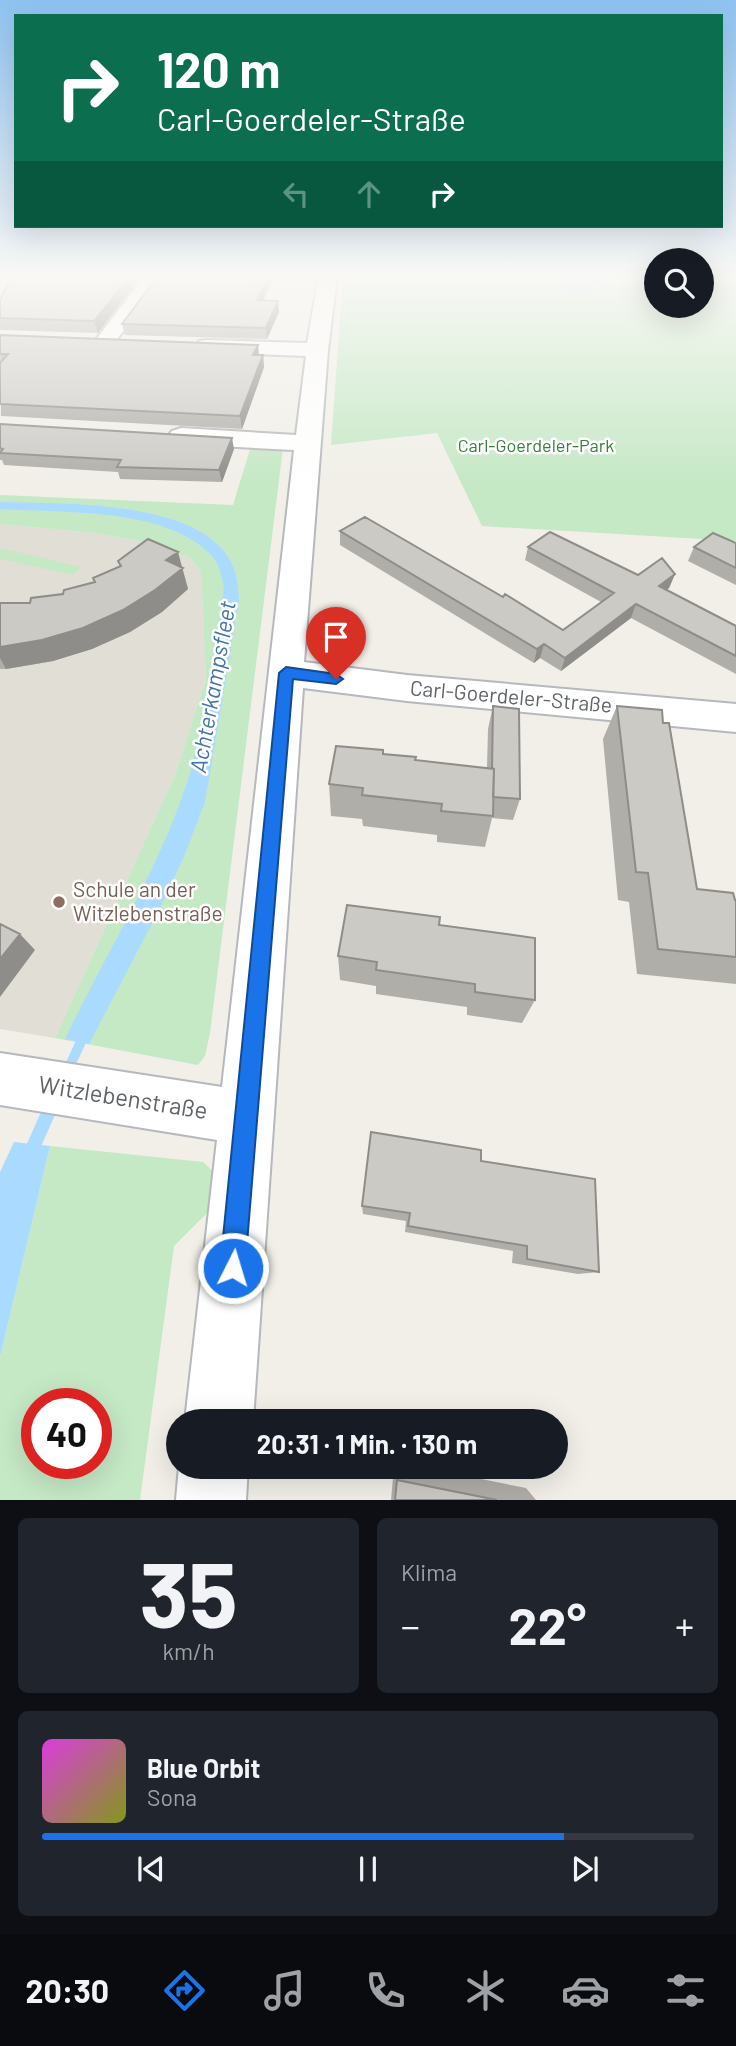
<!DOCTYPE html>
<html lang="de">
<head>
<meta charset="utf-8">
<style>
  :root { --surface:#171b24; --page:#20242c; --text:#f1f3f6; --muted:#9ea1a6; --line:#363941; --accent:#1a73e8 }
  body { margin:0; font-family:Barlow,sans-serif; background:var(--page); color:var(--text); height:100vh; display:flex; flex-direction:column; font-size:26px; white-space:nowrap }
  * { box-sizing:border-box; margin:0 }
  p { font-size:23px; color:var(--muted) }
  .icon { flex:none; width:38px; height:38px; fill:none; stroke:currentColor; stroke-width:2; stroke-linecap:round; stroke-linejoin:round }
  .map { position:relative; height:1500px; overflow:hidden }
  .sheet { display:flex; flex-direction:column; gap:18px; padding:18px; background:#0d0f14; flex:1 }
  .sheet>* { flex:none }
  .guide { position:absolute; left:14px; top:14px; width:709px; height:214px; border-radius:0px; box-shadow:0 7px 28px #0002; background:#0b6e4f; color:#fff; overflow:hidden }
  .tools { position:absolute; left:644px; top:248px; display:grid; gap:14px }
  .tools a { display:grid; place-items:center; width:70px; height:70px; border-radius:50%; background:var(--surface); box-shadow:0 7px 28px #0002; font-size:35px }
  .speed { position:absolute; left:21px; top:1388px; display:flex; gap:14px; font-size:35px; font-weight:700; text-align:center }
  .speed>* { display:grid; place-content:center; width:91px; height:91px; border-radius:50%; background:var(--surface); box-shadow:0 7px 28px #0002; line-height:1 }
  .speed .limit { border:10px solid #d22; background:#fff; color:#111 }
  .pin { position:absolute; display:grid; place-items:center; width:60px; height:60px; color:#fff; margin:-72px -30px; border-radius:50% 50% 50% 0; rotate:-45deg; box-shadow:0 0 7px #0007 }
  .pin .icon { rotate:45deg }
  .me { position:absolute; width:77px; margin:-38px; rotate:5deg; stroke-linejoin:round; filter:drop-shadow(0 0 5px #0008) }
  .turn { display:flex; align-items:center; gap:24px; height:147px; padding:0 28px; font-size:32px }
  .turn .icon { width:91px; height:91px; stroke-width:2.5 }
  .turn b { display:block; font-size:49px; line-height:60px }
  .lanes { display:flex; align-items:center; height:66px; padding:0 28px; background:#0003; justify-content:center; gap:35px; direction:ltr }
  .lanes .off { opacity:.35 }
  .big { font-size:52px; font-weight:700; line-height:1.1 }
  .sheet .tile { flex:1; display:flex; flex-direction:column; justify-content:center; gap:10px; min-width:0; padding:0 24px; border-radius:10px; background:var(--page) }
  .sheet .dial { align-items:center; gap:0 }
  .dial b { font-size:91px; line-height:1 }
  .song { display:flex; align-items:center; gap:21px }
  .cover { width:84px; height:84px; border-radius:10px; background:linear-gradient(135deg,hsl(300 70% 55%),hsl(70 70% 35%)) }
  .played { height:7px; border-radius:4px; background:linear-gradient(90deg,var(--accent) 80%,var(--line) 80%) }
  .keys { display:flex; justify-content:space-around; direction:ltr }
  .heat { display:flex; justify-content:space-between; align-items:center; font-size:38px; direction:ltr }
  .sheet .tiles { flex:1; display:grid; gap:18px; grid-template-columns:1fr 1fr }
  .tile:last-child { grid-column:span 2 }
  .trip { position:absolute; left:166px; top:1409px; width:402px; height:70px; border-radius:35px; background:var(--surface); box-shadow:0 7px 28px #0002; font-weight:700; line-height:70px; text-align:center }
  .tab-bar { display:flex; height:112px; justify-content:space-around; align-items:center; background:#090b0e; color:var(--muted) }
  .tab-bar .icon { width:49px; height:49px }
  .tab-bar .on { color:var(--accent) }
  .tab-bar b { font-size:32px; color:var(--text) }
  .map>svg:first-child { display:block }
  .education { fill:#e1ded6 }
  .green { fill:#c5e8c5; fill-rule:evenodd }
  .water { fill:#aadaff }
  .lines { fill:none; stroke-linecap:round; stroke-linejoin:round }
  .stream-far1 { stroke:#aadaff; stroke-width:10 }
  .stream { stroke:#aadaff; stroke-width:14 }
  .minor-casing { stroke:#b5b8bc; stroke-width:4 }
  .minor { fill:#fff; fill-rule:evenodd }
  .wall { fill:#afaea9 }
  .shaded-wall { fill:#8f8d8a }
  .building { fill:#cccac5; stroke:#8f8d8a; stroke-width:2 }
  .route { fill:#1a73e8; stroke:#114b97; stroke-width:2 }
  .education-dot { fill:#8d6e63; stroke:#fff; stroke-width:2.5 }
  .labels { text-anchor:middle; stroke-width:5; stroke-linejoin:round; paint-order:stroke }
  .far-park-label { font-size:18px; fill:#348238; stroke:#fff }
  .street-label { font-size:21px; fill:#5f6368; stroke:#fff }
  .education-label { font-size:21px; fill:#785e54; stroke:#fff; text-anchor:start }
  .water-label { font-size:23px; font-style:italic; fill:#4174aa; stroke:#fff }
  .near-street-label { font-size:24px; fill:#5f6368; stroke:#fff }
</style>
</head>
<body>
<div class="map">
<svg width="736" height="1500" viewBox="0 0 736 1500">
  <rect width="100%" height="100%" fill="#f1efe8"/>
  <path class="education" d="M0 524 94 533 144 542 190 558 201 572 206 679 175 775 55 1038 0 1029Z"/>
  <path class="green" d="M343 276H656V306H702V276H736V541L482 526 437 433 331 445Z
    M251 446 283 448 210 1033 205 1056 198 1065 55 1038 175 775 206 679 201 572 190 558 144 542 94 533 0 524V495L233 505Z
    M0 548 81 567 73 575 0 559Z
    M50 1146 203 1162 216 1174 211 1209 174 1246 140 1500H0V1357ZM37 1404H96V1463H37Z"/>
  <path class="water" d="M566 276H602V279L588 294 568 292Z
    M0 502C61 504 199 499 231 562 237 574 238 586 239 599L205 802 185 854 159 910 89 1044 65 1039C105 956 155 876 185 789 207 724 214 656 224 589 222 577 220 564 211 555 166 507 62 513 0 509Z
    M14 1142 50 1146 0 1357V1172Z"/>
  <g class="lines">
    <path class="stream-far1" d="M66 1074 85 1033
      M50 1111 53 1103"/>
    <path class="stream" d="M30 1154 50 1109"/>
    <g class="minor-casing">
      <path id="minor" d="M145 276H164L112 346H98L94 342Z
        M319 276H337L328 350 304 662 407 675 736 704V732L407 701 303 688 253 1421H185L217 1140 0 1105V1053L222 1087 294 450 181 444 172 441 168 436 172 431 181 428 296 435 306 356 207 352 199 351 196 346 199 341 207 340 307 343Z
        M179 1466H248L246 1500H176Z"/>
    </g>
    <use href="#minor" class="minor"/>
  </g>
  <path class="wall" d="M15 276H139L140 278 98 333 0 330V300L15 278Z
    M275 276 263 300 279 312 267 339 125 335 122 324Z
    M0 335 258 345 259 355H263L264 367 242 429 1 416Z
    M0 424 234 449 222 482 120 479 118 472 4 465 2 460H0Z
    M340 531 503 597 563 630 601 602 525 560 528 547 638 575 675 574 669 588 666 590 736 626V674L631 618 561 671 540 658 534 663 340 545Z
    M736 543V585L688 561 694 547Z
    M118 561 182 568 188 589 162 612 130 632 92 649 53 661 6 669H0V603H30L63 594 95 582 120 566Z
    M493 706 520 799 513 820 492 818 485 847 437 842V835L363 826 362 819 331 816 329 784 383 754 415 760 487 768 488 729Z
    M617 706 663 723 697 889 736 900V984L637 974 629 902 618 900 603 739Z
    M439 925 535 1000 522 1023 467 1015V1007L376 994V986L340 980 338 956Z
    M481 1161 599 1272 578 1274 512 1263 513 1251 405 1232 406 1221 363 1214 362 1206Z
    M394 1466H416L526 1488 536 1500H391Z"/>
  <path class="shaded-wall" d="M130 276H139L140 278 98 333 94 321Z
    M269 276H275L258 311 257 300Z
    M278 301 279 312 267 339 266 328Z
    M258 345 259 357 253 355Z
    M263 355 264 367 242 429 240 416Z
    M232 438 234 449 222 482 219 470Z
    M178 552 188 589 162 612 130 632 92 649 53 661 6 669 0 658V647L166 560Z
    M675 574 669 588 653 600 659 586Z
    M636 604 631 618 561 671 565 658Z
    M544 644 540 658 534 663 537 649Z
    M20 934 35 950 0 997V959Z"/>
  <path class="building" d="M17 276H130L94 321 0 318V300L8 284Z
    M158 276H269L257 300 278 301 266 328 122 324Z
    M0 335 258 345 253 355H263L240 416 0 404V363L8 354H0Z
    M0 424 232 438 219 470 117 467 121 460 0 453 3 449 0 448Z
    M365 517 503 597 505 594 563 630 614 593 528 547 550 532 638 575 662 558 675 574 659 586 736 626V656L636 604 565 658 544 644 537 649 340 531Z
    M713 533 736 543V568L694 547Z
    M148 539 178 552 166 560 183 568 155 590 123 610 83 628 42 640 0 647V603H30L31 598 63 594 64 590 95 582 93 578 121 566 118 561Z
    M493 706 519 709 520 799 493 797 494 769 492 768Z
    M617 706 662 710 663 723H669L697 889 733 893 735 900H736V957L658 949 648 873 636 872Z
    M336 746 383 750V754L416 757 415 760 494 769 493 816 441 811 442 804 362 795 363 788 329 784Z
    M347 905 440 917 439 925 535 938V1000L475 992V984L376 970 377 962 338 956Z
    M0 924 20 934 0 959Z
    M371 1132 481 1150V1161L595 1179 599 1272 527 1259V1246L408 1226 410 1213 362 1206Z
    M397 1480 497 1500H395Z"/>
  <linearGradient id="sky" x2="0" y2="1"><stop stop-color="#8fc3f1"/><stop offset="0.57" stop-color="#f9f8f5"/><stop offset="1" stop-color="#f9f8f5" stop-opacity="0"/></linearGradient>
  <rect width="736" height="486" fill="url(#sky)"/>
  <path class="route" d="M286 667 336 674 343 679 336 684 293 679 245 1268 242 1277 233 1280 224 1277 220 1268 279 673Z"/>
  <circle class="education-dot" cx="59" cy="902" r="7"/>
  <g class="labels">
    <g class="far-park-label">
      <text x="536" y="452">Carl-Goerdeler-Park</text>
    </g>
    <g class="street-label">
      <text transform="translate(511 697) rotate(5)" y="7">Carl-Goerdeler-Straße</text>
    </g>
    <g class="education-label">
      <text x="73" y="897">Schule an der<tspan x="73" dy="24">Witzlebenstraße</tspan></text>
    </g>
    <g class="water-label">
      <text transform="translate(213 687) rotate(-80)" y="8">Achterkampsfleet</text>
    </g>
    <g class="near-street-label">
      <text transform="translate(123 1098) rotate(9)" y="8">Witzlebenstraße</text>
    </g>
  </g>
</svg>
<div class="tools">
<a><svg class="icon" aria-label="search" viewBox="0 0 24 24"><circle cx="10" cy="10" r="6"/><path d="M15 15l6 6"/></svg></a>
</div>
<div class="speed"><div class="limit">40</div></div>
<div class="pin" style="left:336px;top:679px;background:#d93025"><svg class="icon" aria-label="arrive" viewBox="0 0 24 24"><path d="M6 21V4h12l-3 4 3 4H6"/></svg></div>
<svg class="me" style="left:233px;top:1268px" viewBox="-20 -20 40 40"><circle r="17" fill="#1a73e8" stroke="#fff" stroke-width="3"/><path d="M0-11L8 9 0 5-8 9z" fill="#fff"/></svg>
<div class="trip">20:31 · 1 Min. · 130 m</div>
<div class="guide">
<div class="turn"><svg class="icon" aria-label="right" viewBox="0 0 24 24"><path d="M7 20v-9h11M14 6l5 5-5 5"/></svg><div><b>120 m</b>Carl-Goerdeler-Straße</div></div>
<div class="lanes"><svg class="icon off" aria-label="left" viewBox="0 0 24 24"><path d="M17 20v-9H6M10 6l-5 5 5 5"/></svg><svg class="icon off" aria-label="ahead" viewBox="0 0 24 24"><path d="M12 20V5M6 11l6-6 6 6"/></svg><svg class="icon" aria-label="right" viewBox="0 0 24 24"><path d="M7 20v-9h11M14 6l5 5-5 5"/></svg></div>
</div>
</div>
<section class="sheet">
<div class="tiles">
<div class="tile dial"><b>35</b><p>km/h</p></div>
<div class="tile"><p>Klima</p>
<div class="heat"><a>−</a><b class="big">22°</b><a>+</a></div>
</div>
<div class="tile">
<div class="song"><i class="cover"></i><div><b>Blue Orbit</b><p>Sona</p></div></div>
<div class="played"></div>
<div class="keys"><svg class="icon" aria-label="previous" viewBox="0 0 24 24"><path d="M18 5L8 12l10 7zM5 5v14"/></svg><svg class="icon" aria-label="pause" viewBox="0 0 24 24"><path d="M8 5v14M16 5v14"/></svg><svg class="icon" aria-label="next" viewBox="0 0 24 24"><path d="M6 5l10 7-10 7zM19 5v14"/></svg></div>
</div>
</div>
</section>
<nav class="tab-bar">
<b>20:30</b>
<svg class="icon on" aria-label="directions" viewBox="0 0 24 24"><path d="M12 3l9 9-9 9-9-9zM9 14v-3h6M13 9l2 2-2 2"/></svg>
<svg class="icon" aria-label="music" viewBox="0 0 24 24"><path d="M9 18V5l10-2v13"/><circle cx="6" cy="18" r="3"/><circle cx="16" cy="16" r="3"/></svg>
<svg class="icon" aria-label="phone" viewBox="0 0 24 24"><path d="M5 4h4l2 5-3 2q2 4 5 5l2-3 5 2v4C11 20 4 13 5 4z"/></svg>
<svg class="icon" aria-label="climate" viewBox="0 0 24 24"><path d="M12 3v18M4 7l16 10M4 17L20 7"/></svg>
<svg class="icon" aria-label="car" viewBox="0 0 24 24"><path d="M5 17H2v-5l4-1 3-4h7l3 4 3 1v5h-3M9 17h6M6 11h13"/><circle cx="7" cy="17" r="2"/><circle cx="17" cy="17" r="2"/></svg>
<svg class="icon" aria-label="filters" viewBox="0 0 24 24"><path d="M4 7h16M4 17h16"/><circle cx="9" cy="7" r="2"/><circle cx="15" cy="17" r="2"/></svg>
</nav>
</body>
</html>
